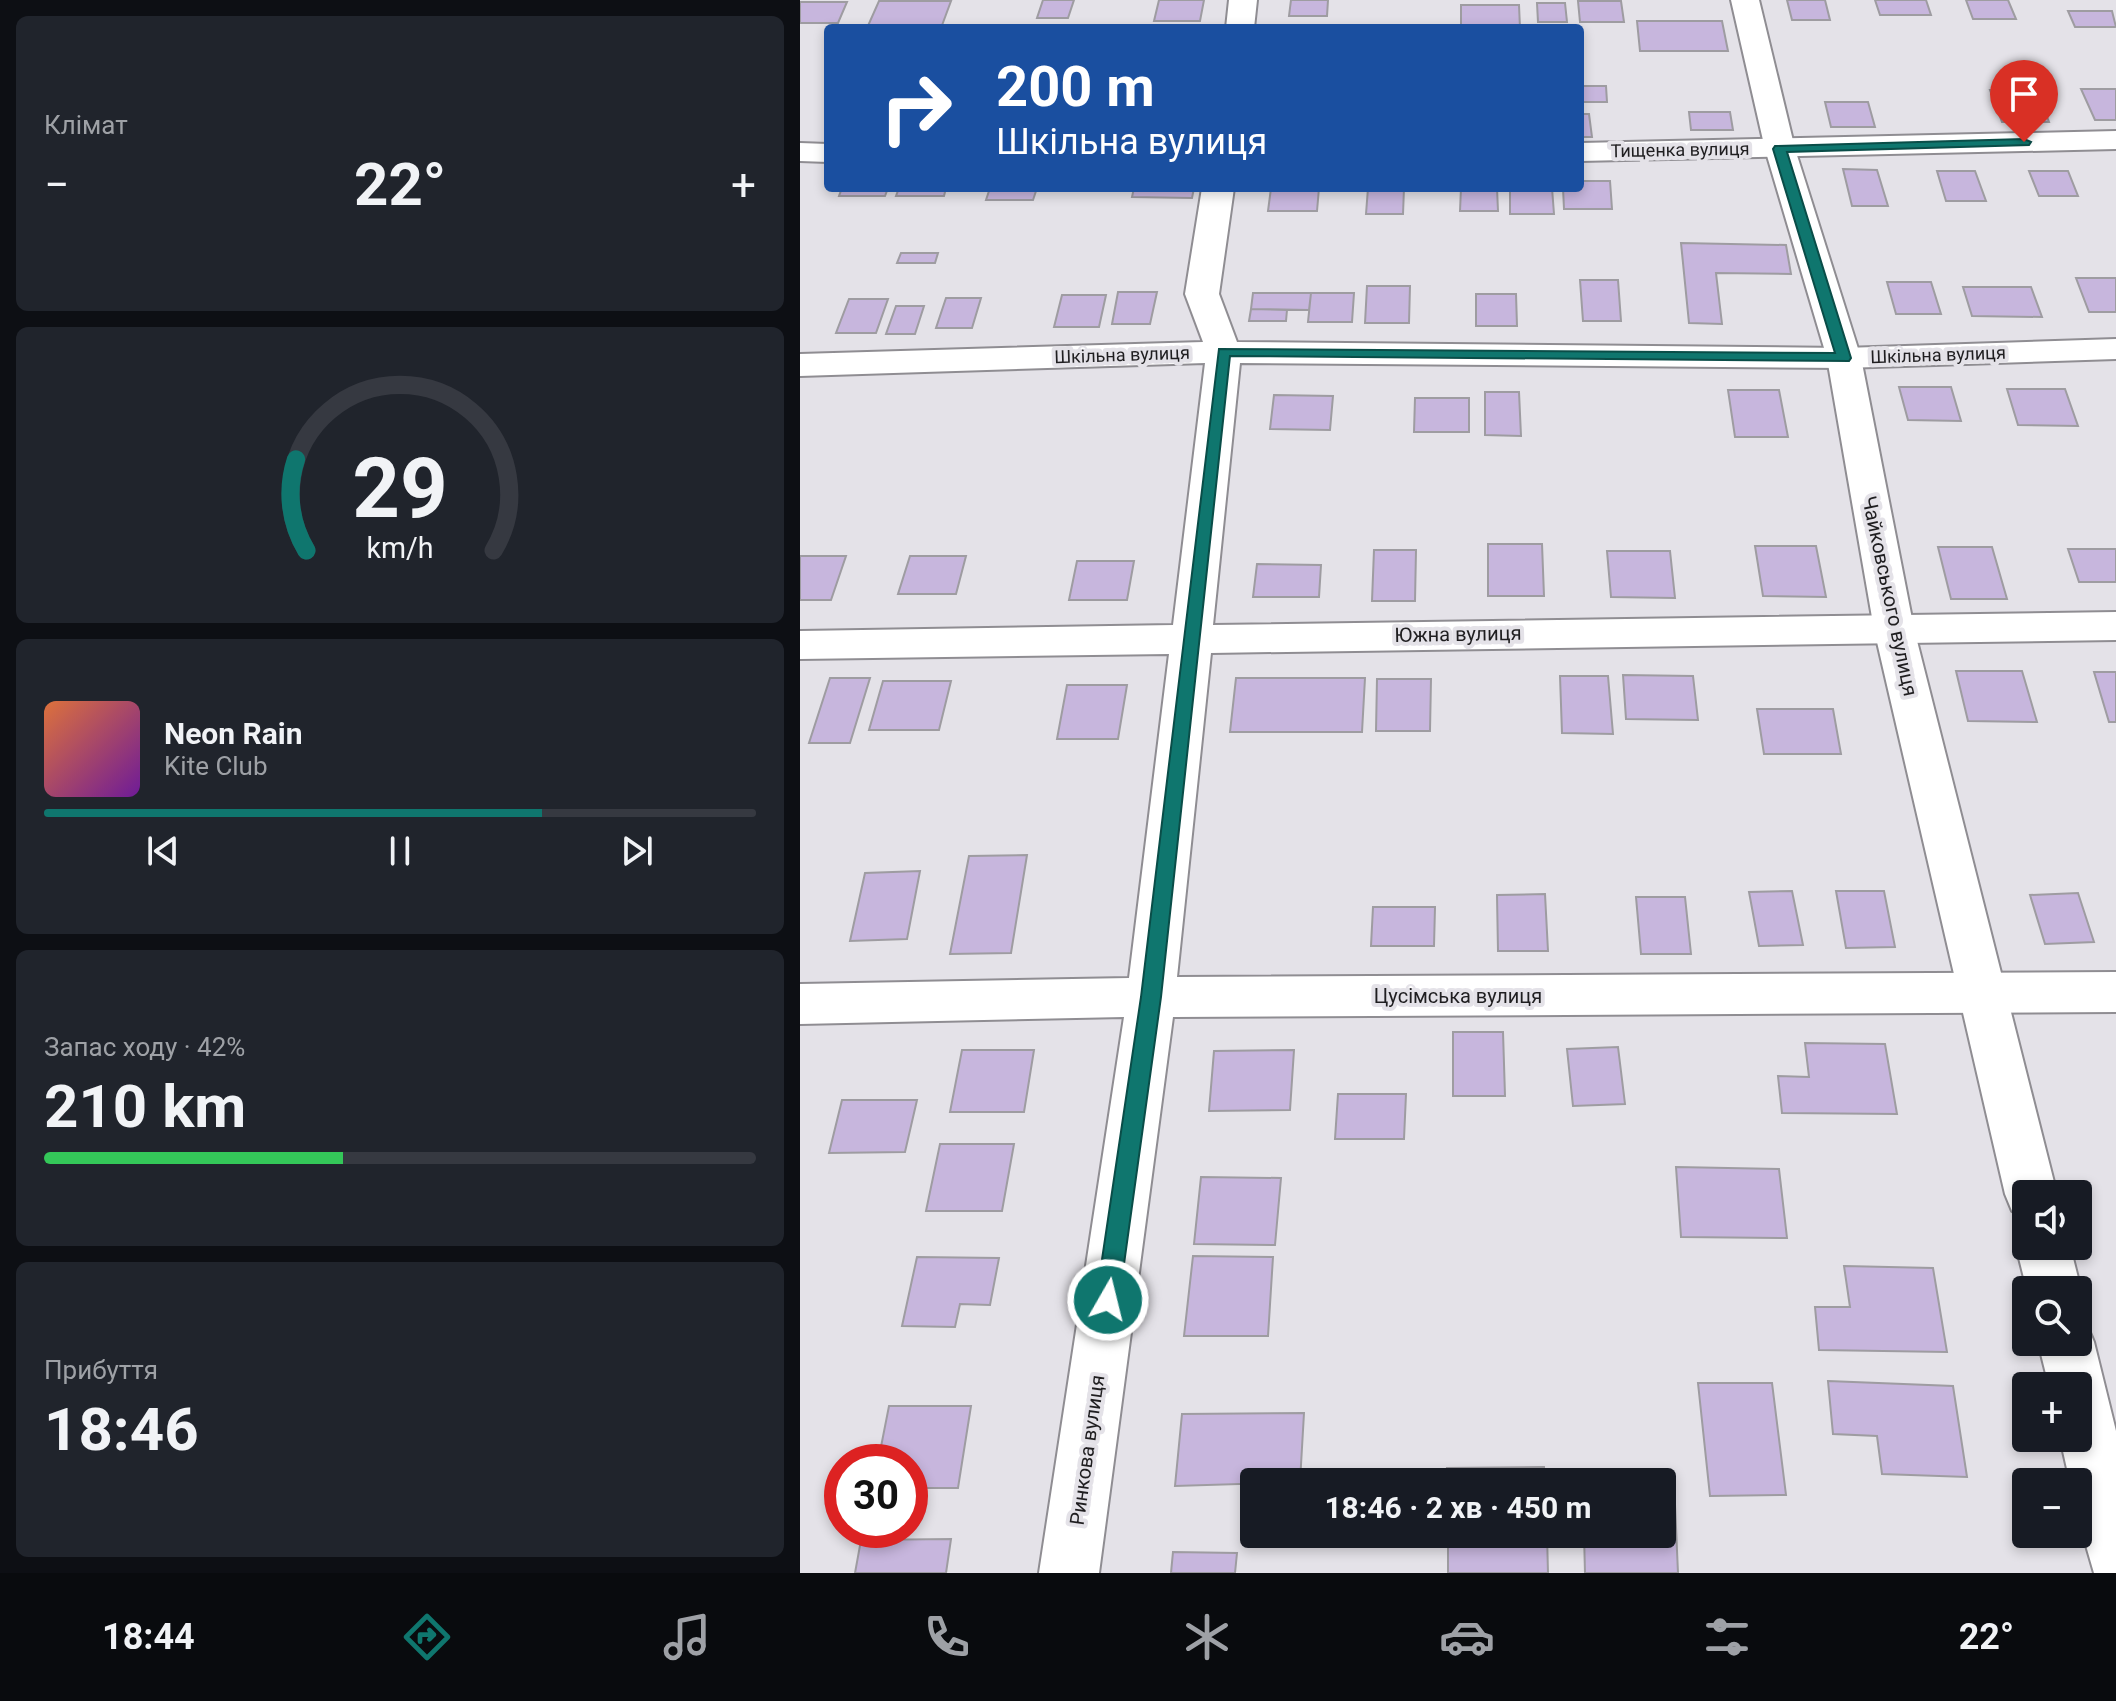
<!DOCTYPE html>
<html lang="uk">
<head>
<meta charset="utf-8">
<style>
  :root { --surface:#171b24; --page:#20242c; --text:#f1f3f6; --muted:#9ea1a6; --line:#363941; --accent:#0f766e }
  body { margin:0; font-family:Roboto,sans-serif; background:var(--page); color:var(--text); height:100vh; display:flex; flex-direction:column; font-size:30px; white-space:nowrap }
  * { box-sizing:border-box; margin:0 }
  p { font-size:26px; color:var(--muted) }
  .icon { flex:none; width:44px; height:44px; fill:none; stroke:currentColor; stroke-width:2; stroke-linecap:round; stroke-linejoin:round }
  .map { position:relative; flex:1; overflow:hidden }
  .sheet { display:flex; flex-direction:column; gap:16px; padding:16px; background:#0d0f14; width:800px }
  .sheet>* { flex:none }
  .hud { position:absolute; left:24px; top:24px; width:760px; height:168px; border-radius:8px; box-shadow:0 4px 12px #0003; background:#1a4fa0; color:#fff; overflow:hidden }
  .controls { position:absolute; left:1212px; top:1180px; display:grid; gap:16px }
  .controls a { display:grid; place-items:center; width:80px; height:80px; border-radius:8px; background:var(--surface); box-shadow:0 4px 12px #0003; font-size:40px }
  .speed { position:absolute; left:24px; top:1444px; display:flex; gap:16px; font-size:40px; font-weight:700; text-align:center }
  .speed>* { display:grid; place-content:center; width:104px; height:104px; border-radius:50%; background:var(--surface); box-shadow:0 4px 12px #0003; line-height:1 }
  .speed .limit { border:12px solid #d22; background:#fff; color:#111 }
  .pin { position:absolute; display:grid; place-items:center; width:68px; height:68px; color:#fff; margin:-82px -34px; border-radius:50% 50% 50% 0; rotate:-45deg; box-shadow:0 0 8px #0007 }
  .pin .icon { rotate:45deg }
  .me { position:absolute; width:88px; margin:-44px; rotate:8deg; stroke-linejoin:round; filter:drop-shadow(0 0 6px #0008) }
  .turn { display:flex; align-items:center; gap:28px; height:168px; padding:0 40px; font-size:36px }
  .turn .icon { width:104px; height:104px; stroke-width:2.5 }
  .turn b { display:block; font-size:56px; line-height:68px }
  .big { font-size:60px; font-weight:700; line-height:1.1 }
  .sheet .widget { flex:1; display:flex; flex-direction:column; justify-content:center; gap:12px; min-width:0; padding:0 28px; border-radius:12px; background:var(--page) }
  .sheet .dial { align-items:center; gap:0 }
  .dial svg { height:208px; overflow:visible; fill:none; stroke:var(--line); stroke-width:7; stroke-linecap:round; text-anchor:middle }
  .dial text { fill:var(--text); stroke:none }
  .song { display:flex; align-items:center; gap:24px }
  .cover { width:96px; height:96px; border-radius:12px; background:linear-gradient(135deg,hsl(20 70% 55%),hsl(280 70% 35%)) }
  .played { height:8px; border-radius:4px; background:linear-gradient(90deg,var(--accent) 70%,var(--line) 70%) }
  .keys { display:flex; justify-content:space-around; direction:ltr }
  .heat { display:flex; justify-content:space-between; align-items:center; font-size:44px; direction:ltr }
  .charge { height:12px; border-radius:6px; background:linear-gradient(90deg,#34c759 42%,var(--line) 0) }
  .trip { position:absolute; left:440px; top:1468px; width:436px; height:80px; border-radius:8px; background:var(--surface); box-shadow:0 4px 12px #0003; font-weight:700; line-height:80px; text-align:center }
  .menu { display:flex; height:128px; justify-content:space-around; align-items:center; background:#090b0e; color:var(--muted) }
  .menu .icon { width:56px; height:56px }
  .menu .current { color:var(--accent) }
  .menu b { font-size:36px; color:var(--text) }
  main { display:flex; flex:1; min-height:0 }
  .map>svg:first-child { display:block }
  .building { fill:#c7b6dd; stroke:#9e9ca1; stroke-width:2 }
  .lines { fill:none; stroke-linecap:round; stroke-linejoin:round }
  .minor-casing { stroke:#8f8d92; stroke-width:4 }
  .tertiary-casing { stroke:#8f8d92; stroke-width:4 }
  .minor { fill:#fff; fill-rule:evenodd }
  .tertiary { fill:#fff; fill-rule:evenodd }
  .route { fill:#0f766e; stroke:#0a4d48; stroke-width:2 }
  .labels { text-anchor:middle; stroke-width:8; stroke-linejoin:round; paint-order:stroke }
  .far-street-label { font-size:18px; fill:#1f1e20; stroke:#e4e2e8 }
  .street-label { font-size:20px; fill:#1f1e20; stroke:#e4e2e8 }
</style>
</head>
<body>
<main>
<section class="sheet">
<div class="widget"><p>Клімат</p>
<div class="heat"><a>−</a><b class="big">22°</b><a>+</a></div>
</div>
<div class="widget dial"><svg viewBox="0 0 100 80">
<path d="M14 69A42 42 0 1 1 86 69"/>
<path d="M14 69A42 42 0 0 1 10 34" stroke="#0f766e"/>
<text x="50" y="56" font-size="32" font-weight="700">29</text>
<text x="50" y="72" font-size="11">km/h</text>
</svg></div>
<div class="widget">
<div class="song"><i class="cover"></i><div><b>Neon Rain</b><p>Kite Club</p></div></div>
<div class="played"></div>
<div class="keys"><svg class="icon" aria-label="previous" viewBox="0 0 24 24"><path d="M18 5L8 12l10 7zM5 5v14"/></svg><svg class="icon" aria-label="pause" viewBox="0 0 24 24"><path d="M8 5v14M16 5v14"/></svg><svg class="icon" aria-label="next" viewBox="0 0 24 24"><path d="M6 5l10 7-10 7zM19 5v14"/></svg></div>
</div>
<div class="widget"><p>Запас ходу · 42%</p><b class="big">210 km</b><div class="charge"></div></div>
<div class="widget"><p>Прибуття</p><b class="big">18:46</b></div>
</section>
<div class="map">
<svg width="1316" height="1573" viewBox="0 0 1316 1573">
  <rect width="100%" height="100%" fill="#e4e2e8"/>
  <path class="building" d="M243 0H274L268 18H237Z
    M359 0H404L400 21H354Z
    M491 0H528L527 16H489Z
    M987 0H1025L1030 20H992Z
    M1075 0H1126L1131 15H1080Z
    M1166 0H1208L1216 19H1173Z
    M79 1H151L141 28H67Z
    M778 1H821L824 22H780Z
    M0 2H47L38 23H0Z
    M737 3H765L767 22H738Z
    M661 5H719L720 28H661Z
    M1268 11H1312L1316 27H1275Z
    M837 21H922L928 51H840Z
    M780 86H806L807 102H780Z
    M1281 89H1316V120H1295Z
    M1190 90H1237L1249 122H1202Z
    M1025 102H1068L1075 127H1031Z
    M889 112H930L933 130H891Z
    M780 114H789L792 137H780Z
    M1043 169 1077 170 1088 206H1052Z
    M1137 171H1175L1186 201H1146Z
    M1229 171H1268L1278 196H1239Z
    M780 181H810L812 209H764L763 188H780Z
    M42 188H88L85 196H39Z
    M99 188H146L144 196H96Z
    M190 188H237L233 200H186Z
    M334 188H394L392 198 332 197Z
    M471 188H519L517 211H468Z
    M568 188H604L603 214H566Z
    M661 188H697L698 211H660Z
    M710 188H752L754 214H710Z
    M881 243 986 245 991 274 916 273 922 324 889 323Z
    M101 253H138L135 263H97Z
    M1276 278H1316V312H1289Z
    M780 280H818L821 321H783Z
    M1087 282H1131L1141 314H1096Z
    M567 286H610L609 323H565Z
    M1163 287H1231L1242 317 1172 316Z
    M318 292H357L350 324H312Z
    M453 293H511L509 310 451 309Z
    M511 293H554L552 322H508Z
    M676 294H716L717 326H676Z
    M262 295H306L299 327H254Z
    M146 298H181L172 328H136Z
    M49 299H88L76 333H36Z
    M96 306H124L115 334H86Z
    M451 309 487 310 486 321H449Z
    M1099 387H1151L1161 421 1108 420Z
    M1207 389H1265L1278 426 1218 425Z
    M928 390H979L988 437H935Z
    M685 392H719L721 436 685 435Z
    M474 395 533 396 530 430 470 429Z
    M615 398H669V432H614Z
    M688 544H742L744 596H688Z
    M955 546H1016L1026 597 963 596Z
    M1138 547H1192L1207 599H1151Z
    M1268 549H1316V582H1279Z
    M574 550H616L615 601H572Z
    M807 551H870L875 598 811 597Z
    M0 556H46L31 600H0Z
    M110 556H166L156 594H98Z
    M277 561H334L327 600H269Z
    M457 564 521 565 519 597H453Z
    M1156 671H1222L1237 722 1168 721Z
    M1294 672H1316V722H1309Z
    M823 675 893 676 898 720 826 719Z
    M760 676H808L813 734 762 733Z
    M30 678H70L50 743H9Z
    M436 678H565L562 732H430Z
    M577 679H631L630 731H576Z
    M83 681H151L139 730H69Z
    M267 685H327L318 739H257Z
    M957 709H1033L1041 754H964Z
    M227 855 211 953 150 954 169 856Z
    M120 871 107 939 50 941 65 873Z
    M992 891 1003 945 959 946 949 892Z
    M1036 891H1084L1095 947 1046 948Z
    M1278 893 1294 942 1245 944 1230 895Z
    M745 894 748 951H698L697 895Z
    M836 897H885L891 954H841Z
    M573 907H635L634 946H571Z
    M653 1032H703L705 1096H653Z
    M1005 1043 1085 1044 1097 1114 982 1113 978 1076 1009 1077Z
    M818 1047 825 1104 773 1106 767 1049Z
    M162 1050H234L224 1112H150Z
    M494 1050 490 1110 409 1111 414 1051Z
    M538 1094H606L604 1139H535Z
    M42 1100H117L105 1152 29 1153Z
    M140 1144H214L202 1211H126Z
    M876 1167 979 1169 987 1238 881 1237Z
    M401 1177 481 1178 475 1245 394 1244Z
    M393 1256 473 1257 468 1336H384Z
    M117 1257 199 1258 190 1305 160 1304 155 1327 102 1326Z
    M1044 1266 1133 1268 1147 1352 1019 1350 1015 1307H1050Z
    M1028 1381 1153 1386 1167 1477 1082 1474 1077 1436 1033 1434Z
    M898 1383H972L986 1495 910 1496Z
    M89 1406H171L158 1488H110V1462H78Z
    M504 1413 500 1482 375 1486 382 1414Z
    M744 1467 745 1482H648L647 1468Z
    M783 1480 874 1482 878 1573H785L784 1534H862V1482Z
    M648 1534H747L748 1573H648Z
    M151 1539 146 1573H55L61 1540Z
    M373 1552 437 1553 435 1573H371Z"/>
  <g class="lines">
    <g class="minor-casing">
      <path id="minor" d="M429 0H457L454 28H426Z
        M1316 131V149L780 161V143Z
        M0 143 28 144V162L0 161Z
        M402 188H434L419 294 437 342 1044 348 1316 339V359L1044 368 440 363 413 625 1316 612V640L411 653 377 977 1316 972V1012L373 1017 299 1573H239L324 1017 0 1024V984L329 978 369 654 0 659V631L373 625 405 363 0 376V354L403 342 385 294Z"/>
    </g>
    <g class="tertiary-casing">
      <path id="tertiary" d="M931 0H959L995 149 1061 358 1114 629 1257 1194H1226V1215L1212 1211 1205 1194 1074 629 1027 358 965 149Z
        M1226 1228V1246H1270L1281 1290 1278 1297V1290H1227L1216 1246Z
        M1278 1320 1286 1323 1294 1342 1316 1431V1573H1294L1278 1518V1482H1270L1260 1438H1278V1386H1249L1238 1342H1278Z"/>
    </g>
    <use href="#minor" class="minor"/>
    <use href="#tertiary" class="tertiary"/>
  </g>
  <path class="route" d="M1224 139 1231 142 1229 145 987 152 1051 358 1049 361 430 356 361 997 319 1300 316 1308 308 1311 300 1308 296 1300 341 997 419 349 1035 353 973 149 975 146Z"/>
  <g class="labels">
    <g class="far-street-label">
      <text transform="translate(880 150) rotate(-1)" y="6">Тищенка вулиця</text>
      <text transform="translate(322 355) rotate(-2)" y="6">Шкільна вулиця</text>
      <text transform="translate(1138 355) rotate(-2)" y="6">Шкільна вулиця</text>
    </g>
    <g class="street-label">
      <text transform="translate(1090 596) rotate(78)" y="7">Чайковського вулиця</text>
      <text transform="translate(658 634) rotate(-1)" y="7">Южна вулиця</text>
      <text x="658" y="1003">Цусімська вулиця</text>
      <text transform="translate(287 1450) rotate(-82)" y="7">Ринкова вулиця</text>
    </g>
  </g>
</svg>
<div class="controls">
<a><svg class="icon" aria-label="sound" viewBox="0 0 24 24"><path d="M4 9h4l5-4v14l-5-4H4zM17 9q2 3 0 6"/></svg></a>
<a><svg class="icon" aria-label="search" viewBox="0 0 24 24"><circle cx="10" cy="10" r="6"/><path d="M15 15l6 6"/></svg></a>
<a>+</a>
<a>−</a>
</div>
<div class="speed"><div class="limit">30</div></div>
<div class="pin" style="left:1224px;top:142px;background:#d93025"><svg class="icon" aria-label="arrive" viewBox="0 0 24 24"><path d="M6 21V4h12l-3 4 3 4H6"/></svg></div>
<svg class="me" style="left:308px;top:1300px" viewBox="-20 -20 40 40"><circle r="17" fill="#0f766e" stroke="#fff" stroke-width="3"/><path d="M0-11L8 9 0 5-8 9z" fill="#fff"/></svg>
<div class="trip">18:46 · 2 хв · 450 m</div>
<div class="hud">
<div class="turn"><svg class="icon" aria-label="right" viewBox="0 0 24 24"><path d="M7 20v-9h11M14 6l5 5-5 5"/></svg><div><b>200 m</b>Шкільна вулиця</div></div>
</div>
</div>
</main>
<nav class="menu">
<b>18:44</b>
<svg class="icon current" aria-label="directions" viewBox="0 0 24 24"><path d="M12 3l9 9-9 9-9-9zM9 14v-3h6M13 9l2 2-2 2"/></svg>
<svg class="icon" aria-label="music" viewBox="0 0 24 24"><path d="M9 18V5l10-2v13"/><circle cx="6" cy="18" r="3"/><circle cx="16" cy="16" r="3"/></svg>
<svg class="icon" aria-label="phone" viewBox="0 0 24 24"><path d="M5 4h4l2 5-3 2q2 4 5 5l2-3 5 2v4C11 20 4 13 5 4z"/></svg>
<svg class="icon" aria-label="climate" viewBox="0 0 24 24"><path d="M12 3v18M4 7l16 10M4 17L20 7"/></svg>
<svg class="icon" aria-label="car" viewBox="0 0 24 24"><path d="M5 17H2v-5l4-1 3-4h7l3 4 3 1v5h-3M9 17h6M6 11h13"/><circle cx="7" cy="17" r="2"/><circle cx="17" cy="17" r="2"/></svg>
<svg class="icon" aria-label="filters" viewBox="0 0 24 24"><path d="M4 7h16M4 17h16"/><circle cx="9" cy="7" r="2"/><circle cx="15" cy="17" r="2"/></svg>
<b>22°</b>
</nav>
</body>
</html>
